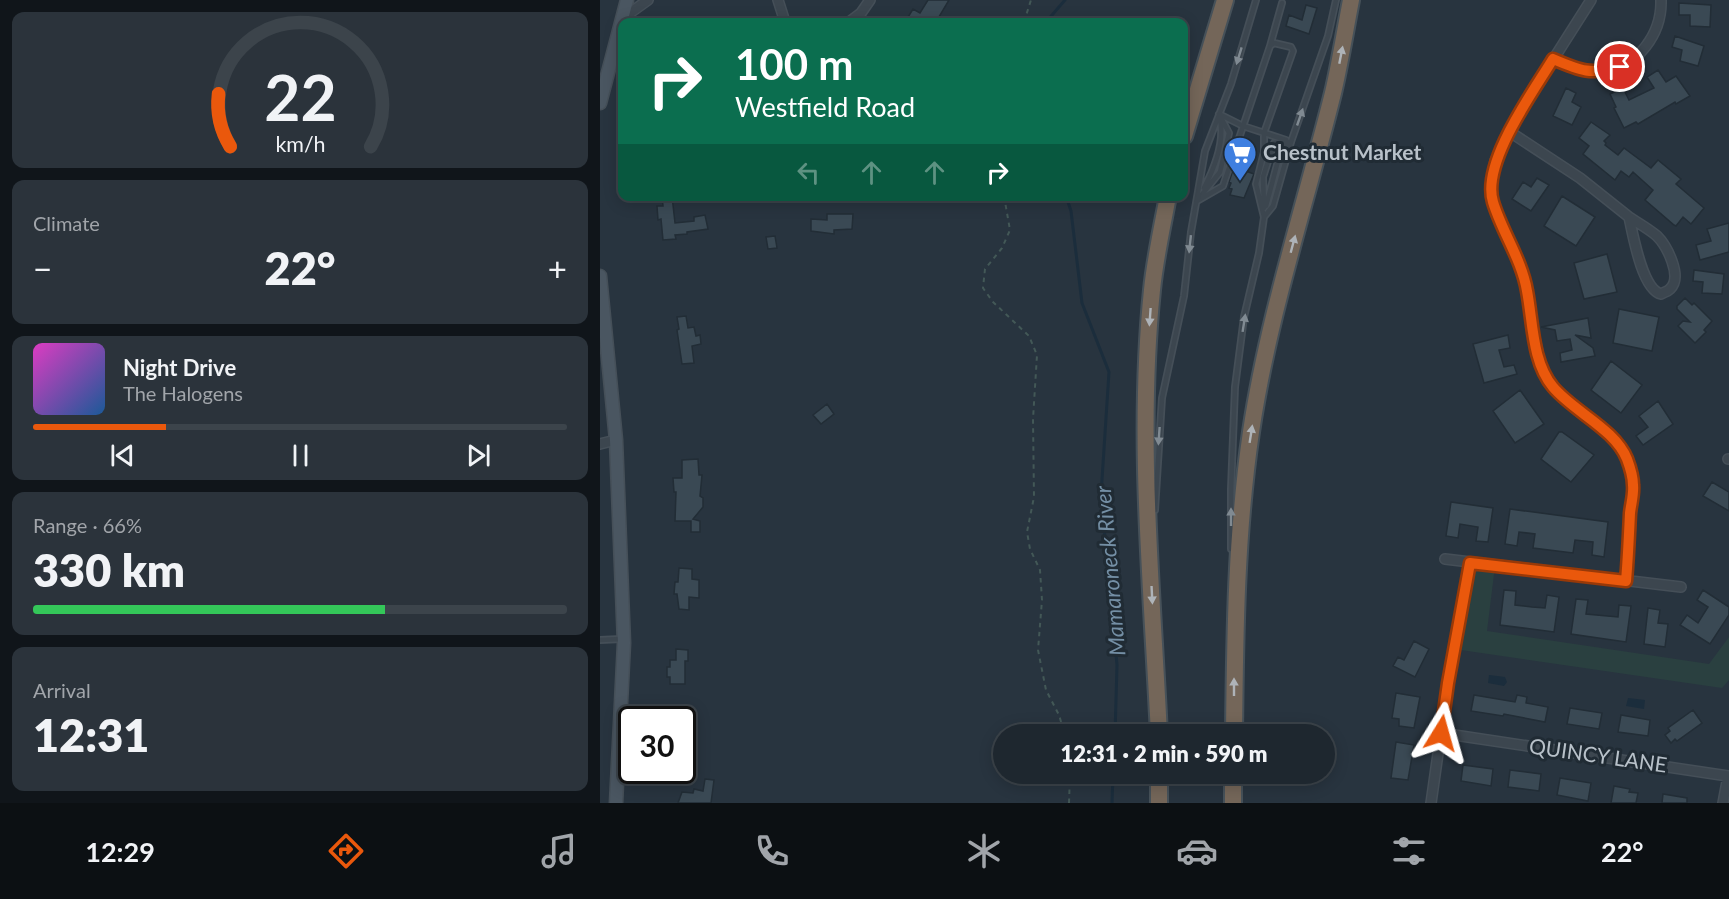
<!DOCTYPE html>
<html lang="en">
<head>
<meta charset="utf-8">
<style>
  :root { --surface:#1e272f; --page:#2b333b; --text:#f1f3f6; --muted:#a1a5aa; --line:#3c444b; --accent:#ea580c }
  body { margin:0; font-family:Lato,sans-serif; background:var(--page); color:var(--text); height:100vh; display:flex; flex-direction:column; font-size:22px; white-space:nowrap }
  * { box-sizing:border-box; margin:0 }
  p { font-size:20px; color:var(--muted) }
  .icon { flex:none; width:33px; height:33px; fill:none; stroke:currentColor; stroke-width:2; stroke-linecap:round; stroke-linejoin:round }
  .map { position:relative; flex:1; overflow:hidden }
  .sheet { display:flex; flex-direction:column; gap:12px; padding:12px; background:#10151a; width:600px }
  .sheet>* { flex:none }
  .top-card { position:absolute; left:18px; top:18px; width:570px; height:183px; border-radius:12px; box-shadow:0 3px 15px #0003,0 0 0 2px var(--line); background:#0b6e4f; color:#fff; overflow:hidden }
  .speed { position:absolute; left:18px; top:706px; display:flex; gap:12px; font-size:30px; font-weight:700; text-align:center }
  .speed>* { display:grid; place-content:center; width:78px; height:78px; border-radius:50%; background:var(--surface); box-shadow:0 3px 15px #0003,0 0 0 2px var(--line); line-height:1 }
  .speed .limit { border:3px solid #111; border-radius:9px; background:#fff; color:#111 }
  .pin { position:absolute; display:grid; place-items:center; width:51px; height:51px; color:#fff; margin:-26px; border:3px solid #fff; border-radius:50%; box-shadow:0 2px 6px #0007 }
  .me { position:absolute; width:66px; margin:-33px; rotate:8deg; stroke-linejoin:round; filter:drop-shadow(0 0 4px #0008) }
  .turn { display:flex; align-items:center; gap:21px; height:126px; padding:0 18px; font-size:27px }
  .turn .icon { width:78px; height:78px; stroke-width:2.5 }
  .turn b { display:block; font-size:42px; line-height:51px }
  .lanes { display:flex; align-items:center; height:57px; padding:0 18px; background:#0003; justify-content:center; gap:30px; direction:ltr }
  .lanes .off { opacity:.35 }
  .big { font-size:45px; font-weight:800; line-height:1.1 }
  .sheet .tile { flex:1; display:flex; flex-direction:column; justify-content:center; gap:9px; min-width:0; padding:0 21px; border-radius:12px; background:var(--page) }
  .sheet .dial { align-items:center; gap:0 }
  .dial svg { height:156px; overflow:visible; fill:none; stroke:var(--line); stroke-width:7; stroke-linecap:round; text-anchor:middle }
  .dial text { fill:var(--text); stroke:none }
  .song { display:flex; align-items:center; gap:18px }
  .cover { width:72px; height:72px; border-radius:9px; background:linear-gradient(135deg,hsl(310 70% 55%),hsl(210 70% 35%)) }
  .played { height:6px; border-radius:3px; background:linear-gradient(90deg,var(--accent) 25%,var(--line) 25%) }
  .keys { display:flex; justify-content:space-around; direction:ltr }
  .heat { display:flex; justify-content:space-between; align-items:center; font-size:33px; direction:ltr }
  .charge { height:9px; border-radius:4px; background:linear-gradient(90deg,#34c759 66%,var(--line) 0) }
  .trip { position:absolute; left:393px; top:724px; width:342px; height:60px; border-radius:30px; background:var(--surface); box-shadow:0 3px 15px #0003,0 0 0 2px var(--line); font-weight:800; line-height:60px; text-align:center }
  .tab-bar { display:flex; height:96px; justify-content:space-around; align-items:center; background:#0c1013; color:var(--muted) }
  .tab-bar .icon { width:42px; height:42px }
  .tab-bar .on { color:var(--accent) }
  .tab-bar b { font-size:27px; color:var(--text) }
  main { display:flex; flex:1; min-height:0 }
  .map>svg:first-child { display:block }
  .green { fill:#2a4040 }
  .water { fill:#1b2d3c }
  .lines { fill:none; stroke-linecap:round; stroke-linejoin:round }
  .stream { stroke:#1b2d3c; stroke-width:3 }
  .building { fill:#3a4954; stroke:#222d36; stroke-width:1.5 }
  .lane-casing { stroke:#454f58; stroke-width:8 }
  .street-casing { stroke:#454f58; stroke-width:12 }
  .secondary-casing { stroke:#454f58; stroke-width:15 }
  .highway-casing { stroke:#465159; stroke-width:20 }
  .path { stroke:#435857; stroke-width:2; stroke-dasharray:4.5 4.5; stroke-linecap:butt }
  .lane { stroke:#3c464f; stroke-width:4.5 }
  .street { stroke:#3c464f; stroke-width:9 }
  .secondary { stroke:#4a5661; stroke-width:12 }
  .highway { stroke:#746659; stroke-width:16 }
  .oneway { fill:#aeb3b8 }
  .oneway2 { fill:#808a92 }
  .route-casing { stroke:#983908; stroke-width:15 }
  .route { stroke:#ea580c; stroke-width:10 }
  .labels { text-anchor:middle; stroke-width:6; stroke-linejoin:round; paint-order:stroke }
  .poi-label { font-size:21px; font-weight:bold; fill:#b8c1c9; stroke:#202b34; text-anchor:start }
  .street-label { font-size:21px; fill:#b8c1c9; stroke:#202b34 }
  .water-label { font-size:22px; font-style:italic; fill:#748fa5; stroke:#202b34 }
</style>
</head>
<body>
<main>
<section class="sheet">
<div class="tile dial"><svg viewBox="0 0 100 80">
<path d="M14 69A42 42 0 1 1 86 69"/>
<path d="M14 69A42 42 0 0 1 8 42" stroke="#ea580c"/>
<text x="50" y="56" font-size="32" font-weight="700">22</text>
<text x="50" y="72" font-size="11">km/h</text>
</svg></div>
<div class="tile"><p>Climate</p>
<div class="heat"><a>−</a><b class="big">22°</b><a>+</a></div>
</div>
<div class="tile">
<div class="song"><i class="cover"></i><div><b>Night Drive</b><p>The Halogens</p></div></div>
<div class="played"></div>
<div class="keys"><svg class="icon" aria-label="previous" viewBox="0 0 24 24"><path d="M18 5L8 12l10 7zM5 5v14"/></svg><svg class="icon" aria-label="pause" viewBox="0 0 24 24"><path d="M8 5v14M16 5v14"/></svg><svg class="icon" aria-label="next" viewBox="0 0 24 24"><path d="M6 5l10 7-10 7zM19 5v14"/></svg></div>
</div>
<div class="tile"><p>Range · 66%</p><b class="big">330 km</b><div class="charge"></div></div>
<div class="tile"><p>Arrival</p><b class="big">12:31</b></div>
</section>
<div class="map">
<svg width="1129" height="803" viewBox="0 0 1129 803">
  <rect width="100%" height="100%" fill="#28343f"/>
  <path class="green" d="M870 563 895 566 887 631 1109 664 1129 637V680L1122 688 854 649Z"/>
  <path class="water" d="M889 675 905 677 907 682 904 686 888 683Z
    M1028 698 1045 700 1044 709 1026 706Z"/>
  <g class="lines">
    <path class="stream" d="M446 22 465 0
      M466 196 471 211 482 303 509 372 501 495 517 665 515 735
      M512 803 513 774"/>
  </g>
  <path class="building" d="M328 0H349L336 22H305L313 9 320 13Z
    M1079 3 1111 5 1110 27 1090 26V15H1079Z
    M706 5 717 8 709 34 686 26 689 15 702 20Z
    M1075 36 1104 46 1098 66 1080 61 1082 50 1072 47Z
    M1058 70 1066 82 1076 76 1090 96 1076 104 1075 102 1038 124 1036 122 1024 128 1014 108 1016 107 1010 94 1023 88 1029 100 1054 88 1047 77Z
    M966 88 976 93 972 102 981 107 972 125 953 116Z
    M991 122 1010 135 1004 141 1006 143 1005 145 1018 155 1024 148 1051 168 1058 160 1081 179 1076 184 1104 208 1091 224 1083 217 1076 226 1074 225 1045 200 1053 190 1033 172 1029 177 1021 171 1015 180 983 154 989 146 979 138Z
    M636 161 645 165 643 170 654 174 644 198 630 195 632 189 629 188 631 183 629 182Z
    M937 178 949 185 931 211 912 199 923 182 931 187Z
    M62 196H72L75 223 94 221V217L105 215 108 229 87 232V234L75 235 76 239 63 240 61 219 58 220 57 206H63Z
    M962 196 995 217 976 246 944 226Z
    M227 214H253L252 229 234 230V234L211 231V219L227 220Z
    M1129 223V252L1100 260 1096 245 1111 241 1107 229Z
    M175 236 177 248 168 249 166 237Z
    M1007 254 1017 292 984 299 974 263Z
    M1094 270 1124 274 1122 294 1102 293 1103 282 1093 281Z
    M1085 298 1092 305 1094 303 1112 321 1104 330 1106 332 1095 343 1078 326 1083 321 1090 322 1077 309V306Z
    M1019 309 1059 317 1052 351 1013 343Z
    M86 316 88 328 94 327 96 336 100 335 101 344 92 346 94 363 82 364 77 330 79 329 77 317Z
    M988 318 991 338 975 335 993 348 995 356 961 362 960 353 972 350 970 339 957 341 955 330 941 327Z
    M908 335 910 348 899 350 904 367 914 365 917 374 884 383 873 344Z
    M1011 361 1042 385 1021 413 991 390Z
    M920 390 944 424 915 443 893 411Z
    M1058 401 1073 424 1043 445 1036 436 1048 427 1039 416Z
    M227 404 234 414 221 424 213 415Z
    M959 432H962L994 455 971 482 941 459Z
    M98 459 99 475H102L100 496 103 498V507L93 519 100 521V532H91V521H75L76 492H74L73 478H82V460Z
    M1112 482 1129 492V511L1103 496Z
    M851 502 893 508 888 542 876 541 878 527 860 524 858 538 846 536Z
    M910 509 1008 522 1004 557 992 555 993 542 975 540 973 553 933 548 935 534 919 532 917 546 905 544Z
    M79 568 92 569V579L99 580V598L89 597V610L79 609 77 594H74L75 582H78Z
    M904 590 916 591 915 605 932 607 945 608 947 595 959 597 954 632 900 625Z
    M1103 590 1129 607V615L1110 644 1080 625 1087 615 1098 623 1108 607 1097 600Z
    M976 599 988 600 986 614 1018 617 1019 605 1031 606 1026 642 971 634Z
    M1048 608 1060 610 1058 623 1068 624 1065 647 1044 644Z
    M814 641 829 649 815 677 793 666 798 657 804 660Z
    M76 649 88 650V661H85V684H70V677H67V667H70V660H76Z
    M796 693 820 697 814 728 799 726V719L792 718Z
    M874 695 915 702 917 695 927 697 926 703 948 707 945 722 904 714 903 716 871 711Z
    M970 708 1002 713 999 729 967 724Z
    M1093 710 1102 723 1077 741 1075 739 1071 743 1065 735 1070 731 1068 728Z
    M1021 715 1050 720 1048 736 1018 732Z
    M796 742 814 745 808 780 791 778Z
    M863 765 893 769 891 786 861 781Z
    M910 770 941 774 939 791 908 787Z
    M960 778 991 783 988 801 957 795Z
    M105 779 114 780 111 803H78L82 792 93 793 94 789 103 791Z
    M1014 786 1030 789 1029 792 1038 793 1036 803H1011Z
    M1063 794 1087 798V803H1062Z"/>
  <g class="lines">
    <g class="lane-casing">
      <path id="lane" d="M670 46 682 3
        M619 114 643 126 686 140
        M604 188C614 169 625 142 620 119
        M600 197 620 172 629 133 619 114
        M597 201 623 186 670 46 674 43 691 47 693 51 664 133V152L656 184 664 217
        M666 206 682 146 689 143
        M664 208 663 177 674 143 691 142
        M555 510 562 398 584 296 591 232 605 151 631 84 656 0
        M631 549V489L635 387 644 317 659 253 664 217 673 206 691 142 728 36 736 0
        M0 640 21 639"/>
    </g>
    <g class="street-casing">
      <path id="street" d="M178 0 185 22
        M991 0 923 107 895 161 891 186 892 199 920 268 927 289 931 320 940 362 946 377 953 388 978 411 1003 429 1016 441 1025 456 1030 467 1033 485 1027 581
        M23 18 48 0
        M249 22 261 13 270 0
        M953 59C968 65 985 74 1002 72 1038 67 1062 34 1061 0
        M910 132 980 178 1029 217
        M1029 217C1038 223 1049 229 1057 236 1067 246 1083 277 1070 289 1067 292 1064 292 1061 294 1042 289 1033 235 1029 217Z
        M0 444 16 440
        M1128 459H1129
        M845 559 1081 587
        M841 733 1128 776 1123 803
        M831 803 848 683 870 563"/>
    </g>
    <g class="secondary-casing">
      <path id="secondary" d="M0 103 27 0
        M0 276 16 440 24 643 16 803"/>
    </g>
    <g class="highway-casing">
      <path id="highway" d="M584 136 625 0
        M559 735C552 588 537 438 552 290 555 259 562 228 568 196
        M634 735C635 634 636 533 651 432 668 317 705 206 733 93 740 63 745 31 751 0
        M559 803V774
        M633 803V774"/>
    </g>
    <path class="path" d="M424 22 431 0
      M404 196 410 230 402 248 385 269 383 288 393 302 429 336 437 355 433 419 434 497 427 532 430 549 440 570 442 600 438 650 446 690 459 715 465 735
      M469 803 470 774"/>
    <use href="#lane" class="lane"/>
    <use href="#street" class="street"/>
    <use href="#secondary" class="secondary"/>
    <use href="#highway" class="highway"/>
  </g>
  <defs><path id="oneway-solid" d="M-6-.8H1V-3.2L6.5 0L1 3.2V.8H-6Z" transform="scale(1.5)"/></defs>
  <g class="oneway">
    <use href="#oneway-solid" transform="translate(741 55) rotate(-79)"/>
    <use href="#oneway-solid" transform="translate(693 244) rotate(-75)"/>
    <use href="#oneway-solid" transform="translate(550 317) rotate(94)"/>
    <use href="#oneway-solid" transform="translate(651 434) rotate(-81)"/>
    <use href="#oneway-solid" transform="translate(552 595) rotate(87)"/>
    <use href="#oneway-solid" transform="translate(634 687) rotate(-90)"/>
  </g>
  <g class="oneway2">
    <use href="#oneway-solid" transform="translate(639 56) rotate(107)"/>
    <use href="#oneway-solid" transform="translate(700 117) rotate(-71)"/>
    <use href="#oneway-solid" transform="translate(590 244) rotate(96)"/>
    <use href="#oneway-solid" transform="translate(644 323) rotate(-81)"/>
    <use href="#oneway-solid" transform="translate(559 436) rotate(94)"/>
    <use href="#oneway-solid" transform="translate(631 517) rotate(-90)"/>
  </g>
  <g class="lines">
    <g class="route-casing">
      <path id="route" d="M841 733 848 683 870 563 1026 581C1028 558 1029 535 1030 513 1031 504 1034 494 1033 485 1033 477 1030 467 1027 459 1015 429 974 412 953 387 932 362 933 322 927 291 922 260 902 232 893 202 881 163 933 92 953 59 981 71 990 75 1020 67"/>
    </g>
    <use href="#route" class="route"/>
  </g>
  <defs>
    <g id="supermarket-pin" transform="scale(1.725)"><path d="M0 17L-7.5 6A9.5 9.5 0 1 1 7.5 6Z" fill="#3f7fe0" stroke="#202b34"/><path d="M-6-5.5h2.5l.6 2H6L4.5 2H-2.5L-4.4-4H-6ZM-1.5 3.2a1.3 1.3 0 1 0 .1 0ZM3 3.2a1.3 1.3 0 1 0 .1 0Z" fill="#fff"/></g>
  </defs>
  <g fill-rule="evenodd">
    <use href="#supermarket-pin" x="640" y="153"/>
  </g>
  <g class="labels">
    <g class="poi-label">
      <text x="663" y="160">Chestnut Market</text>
    </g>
    <g class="street-label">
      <text transform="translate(998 756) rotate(8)" y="7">QUINCY LANE</text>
    </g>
    <g class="water-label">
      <text transform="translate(510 571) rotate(-95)" y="8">Mamaroneck River</text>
    </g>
  </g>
</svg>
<div class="speed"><div class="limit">30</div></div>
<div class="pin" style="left:1020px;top:67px;background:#d93025"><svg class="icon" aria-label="arrive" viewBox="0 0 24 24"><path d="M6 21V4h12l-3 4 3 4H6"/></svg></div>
<svg class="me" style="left:841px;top:733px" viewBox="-20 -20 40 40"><path d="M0-17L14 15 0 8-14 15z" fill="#ea580c" stroke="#fff" stroke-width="4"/></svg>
<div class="trip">12:31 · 2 min · 590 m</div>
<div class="top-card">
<div class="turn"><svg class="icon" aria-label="right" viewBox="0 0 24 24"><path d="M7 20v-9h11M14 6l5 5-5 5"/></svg><div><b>100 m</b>Westfield Road</div></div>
<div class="lanes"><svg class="icon off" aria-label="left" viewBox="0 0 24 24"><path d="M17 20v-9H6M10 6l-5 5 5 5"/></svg><svg class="icon off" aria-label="ahead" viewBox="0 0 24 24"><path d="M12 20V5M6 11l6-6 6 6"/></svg><svg class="icon off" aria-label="ahead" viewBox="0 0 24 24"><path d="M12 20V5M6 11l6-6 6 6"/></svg><svg class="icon" aria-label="right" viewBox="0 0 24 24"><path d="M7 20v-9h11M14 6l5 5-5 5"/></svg></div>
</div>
</div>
</main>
<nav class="tab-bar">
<b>12:29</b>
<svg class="icon on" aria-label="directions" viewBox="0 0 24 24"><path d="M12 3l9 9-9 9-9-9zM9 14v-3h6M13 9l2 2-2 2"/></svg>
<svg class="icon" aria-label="music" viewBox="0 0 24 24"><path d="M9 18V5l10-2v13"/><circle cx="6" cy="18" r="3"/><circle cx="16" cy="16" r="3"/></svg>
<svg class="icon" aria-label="phone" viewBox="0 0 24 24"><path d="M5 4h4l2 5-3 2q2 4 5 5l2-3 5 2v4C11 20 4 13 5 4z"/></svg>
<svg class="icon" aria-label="climate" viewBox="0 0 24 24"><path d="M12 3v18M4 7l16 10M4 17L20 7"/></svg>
<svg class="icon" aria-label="car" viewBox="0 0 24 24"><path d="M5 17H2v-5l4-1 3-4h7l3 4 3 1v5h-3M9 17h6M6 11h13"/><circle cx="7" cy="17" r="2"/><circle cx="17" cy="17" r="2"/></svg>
<svg class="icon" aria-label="filters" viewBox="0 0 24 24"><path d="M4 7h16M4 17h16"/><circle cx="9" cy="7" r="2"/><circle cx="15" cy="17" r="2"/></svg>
<b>22°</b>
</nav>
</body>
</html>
